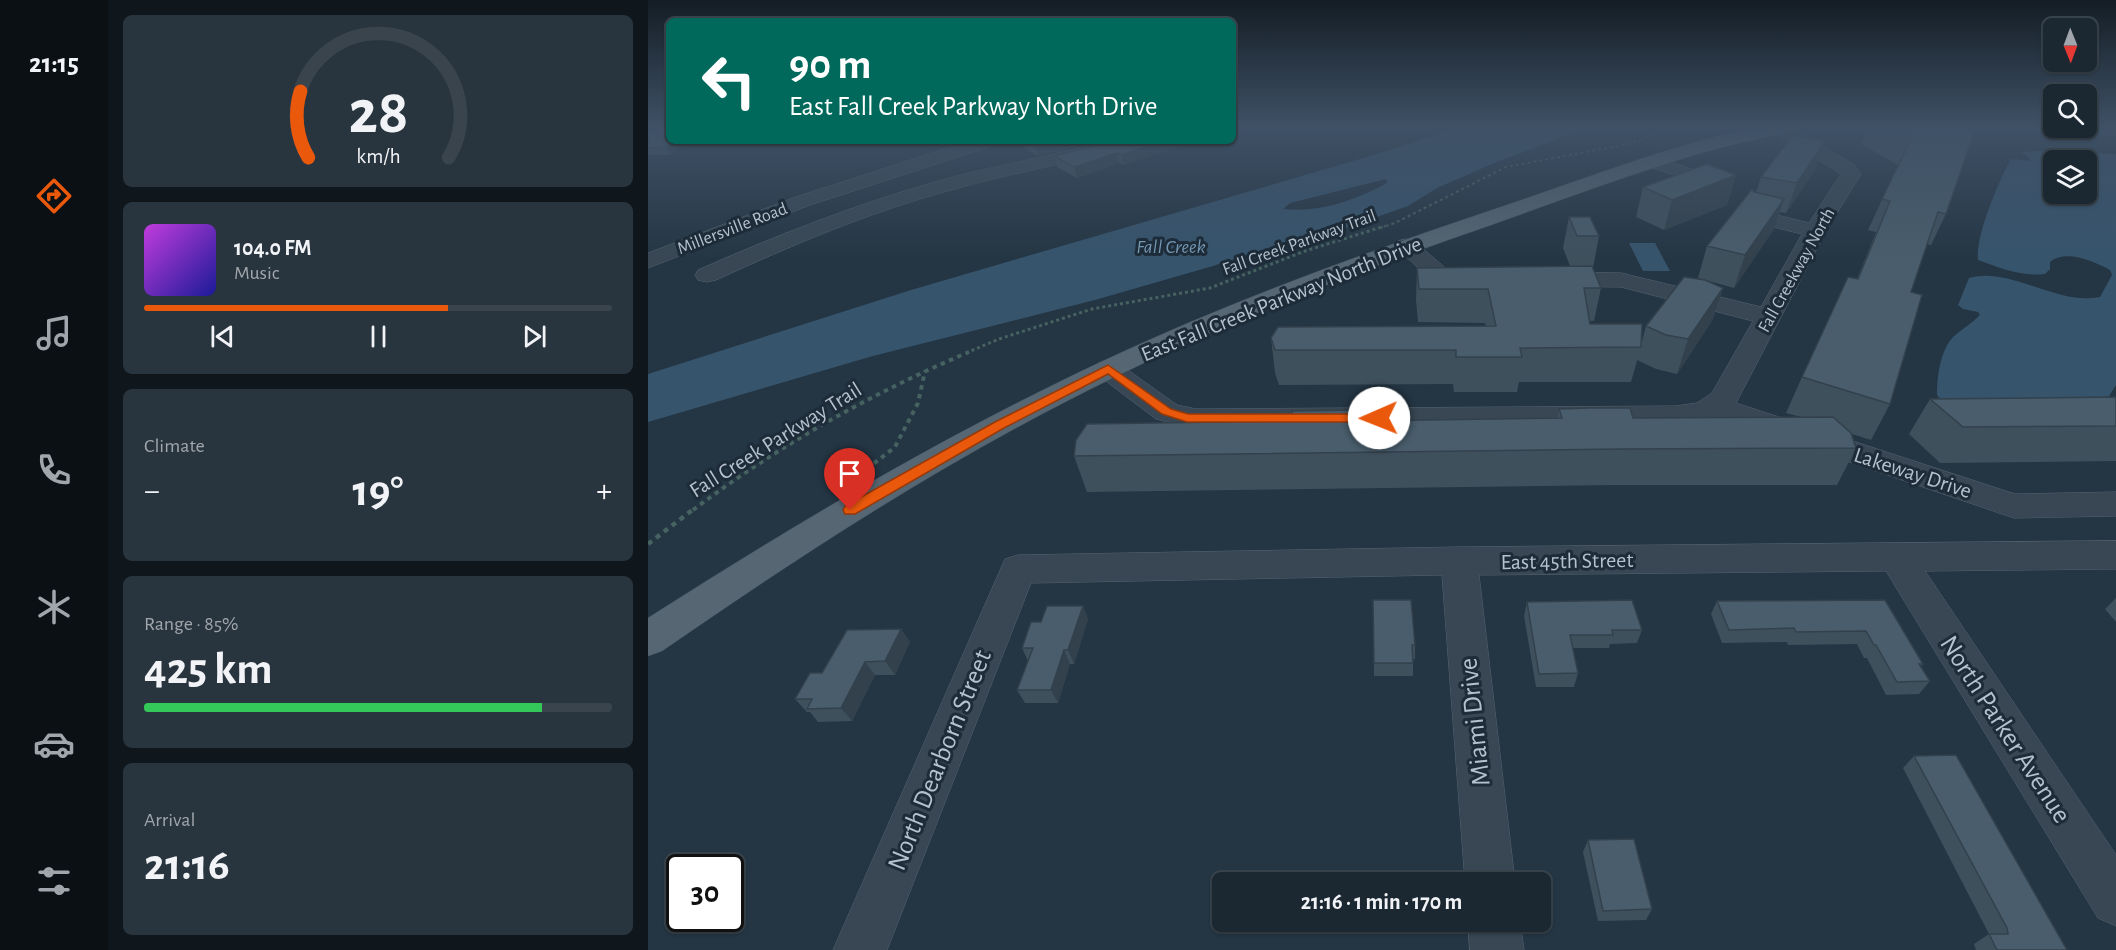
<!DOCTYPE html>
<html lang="en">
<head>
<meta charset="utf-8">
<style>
  :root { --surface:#1b2832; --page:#28343e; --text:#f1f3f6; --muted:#a0a6ac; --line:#39444d; --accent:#ea580c }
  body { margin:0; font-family:"Alegreya Sans",sans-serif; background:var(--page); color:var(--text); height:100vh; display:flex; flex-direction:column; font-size:22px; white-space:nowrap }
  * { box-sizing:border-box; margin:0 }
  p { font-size:20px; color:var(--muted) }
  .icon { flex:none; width:33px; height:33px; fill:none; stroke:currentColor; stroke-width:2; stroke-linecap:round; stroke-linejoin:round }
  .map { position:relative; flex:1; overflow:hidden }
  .side { display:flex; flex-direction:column; gap:15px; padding:15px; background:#0f161c; width:540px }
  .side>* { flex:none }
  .guide { position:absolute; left:18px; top:18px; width:570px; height:126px; border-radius:9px; box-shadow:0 2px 4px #0004,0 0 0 2px var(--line); background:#00695c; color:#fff; overflow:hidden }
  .needle { width:39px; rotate:179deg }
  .controls { position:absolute; left:1395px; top:18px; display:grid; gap:12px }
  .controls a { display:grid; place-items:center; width:54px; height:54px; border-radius:9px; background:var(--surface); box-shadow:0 2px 4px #0004,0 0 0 2px var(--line); font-size:30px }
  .speed { position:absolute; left:18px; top:854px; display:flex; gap:12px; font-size:30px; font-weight:700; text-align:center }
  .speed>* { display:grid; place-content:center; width:78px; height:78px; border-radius:50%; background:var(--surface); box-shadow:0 2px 4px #0004,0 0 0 2px var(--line); line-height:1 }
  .speed .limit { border:3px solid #111; border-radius:9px; background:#fff; color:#111 }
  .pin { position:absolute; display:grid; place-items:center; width:51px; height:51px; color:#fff; margin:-62px -26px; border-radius:50% 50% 50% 0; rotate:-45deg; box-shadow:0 0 6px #0007 }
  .pin .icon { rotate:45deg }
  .me { position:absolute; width:66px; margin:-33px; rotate:269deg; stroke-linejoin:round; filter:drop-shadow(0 0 4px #0008) }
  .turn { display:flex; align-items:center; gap:21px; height:126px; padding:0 24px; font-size:27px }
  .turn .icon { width:78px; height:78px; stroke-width:2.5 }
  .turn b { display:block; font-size:42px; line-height:51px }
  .big { font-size:45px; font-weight:700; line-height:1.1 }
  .side .card { flex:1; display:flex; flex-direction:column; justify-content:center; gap:9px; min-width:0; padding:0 21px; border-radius:9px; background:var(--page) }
  .side .dial { align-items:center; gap:0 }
  .dial svg { height:156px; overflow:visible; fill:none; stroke:var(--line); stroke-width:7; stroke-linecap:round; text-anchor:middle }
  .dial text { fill:var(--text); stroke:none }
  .song { display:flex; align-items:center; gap:18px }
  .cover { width:72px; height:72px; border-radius:9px; background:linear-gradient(135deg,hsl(290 70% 55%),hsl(240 70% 35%)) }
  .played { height:6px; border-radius:3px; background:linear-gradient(90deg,var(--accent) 65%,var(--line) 65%) }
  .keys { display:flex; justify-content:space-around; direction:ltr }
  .heat { display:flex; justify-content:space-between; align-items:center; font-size:33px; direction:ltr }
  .charge { height:9px; border-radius:4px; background:linear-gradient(90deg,#34c759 85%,var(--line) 0) }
  .trip { position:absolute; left:564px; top:872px; width:339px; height:60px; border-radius:9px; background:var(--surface); box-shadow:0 2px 4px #0004,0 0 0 2px var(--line); font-weight:700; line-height:60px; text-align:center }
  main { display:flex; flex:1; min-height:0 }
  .menu { display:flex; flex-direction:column; width:108px; justify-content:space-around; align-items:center; background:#0b1014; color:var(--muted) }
  .menu .icon { width:42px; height:42px }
  .menu .current { color:var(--accent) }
  .menu b { font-size:27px; color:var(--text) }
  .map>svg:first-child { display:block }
  .water { fill:#36546c; fill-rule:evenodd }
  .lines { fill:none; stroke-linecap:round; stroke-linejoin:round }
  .minor-casing { stroke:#566470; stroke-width:1 }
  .major-casing { stroke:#42505c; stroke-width:1 }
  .path-far3 { stroke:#466261; stroke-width:2; stroke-dasharray:3 3; stroke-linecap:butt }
  .path-far2 { stroke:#466261; stroke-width:3; stroke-dasharray:3 3; stroke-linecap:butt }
  .path-far1 { stroke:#466261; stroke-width:4; stroke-dasharray:4.5 4.5; stroke-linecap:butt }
  .path { stroke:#466261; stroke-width:4.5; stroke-dasharray:5 5; stroke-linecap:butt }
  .minor { fill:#384753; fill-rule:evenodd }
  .major { fill:#566673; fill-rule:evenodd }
  .wall { fill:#3f505d }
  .shaded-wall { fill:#33414c }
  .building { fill:#495d6c; stroke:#33414c; stroke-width:1.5 }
  .route { fill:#ea580c; stroke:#983908; stroke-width:1.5 }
  .labels { text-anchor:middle; stroke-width:6; stroke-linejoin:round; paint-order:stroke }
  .far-street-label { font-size:18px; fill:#b5c1cd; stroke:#1d2c38 }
  .far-water-label { font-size:20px; font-style:italic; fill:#7396b2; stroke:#1d2c38 }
  .street-label { font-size:22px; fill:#b5c1cd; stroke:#1d2c38 }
  .near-street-label { font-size:27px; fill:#b5c1cd; stroke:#1d2c38 }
</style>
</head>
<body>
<main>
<nav class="menu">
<b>21:15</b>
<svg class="icon current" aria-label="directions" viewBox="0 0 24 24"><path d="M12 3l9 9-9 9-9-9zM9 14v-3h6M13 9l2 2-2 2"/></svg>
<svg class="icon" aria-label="music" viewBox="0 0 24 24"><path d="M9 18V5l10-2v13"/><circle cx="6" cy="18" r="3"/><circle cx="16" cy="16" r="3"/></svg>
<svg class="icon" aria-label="phone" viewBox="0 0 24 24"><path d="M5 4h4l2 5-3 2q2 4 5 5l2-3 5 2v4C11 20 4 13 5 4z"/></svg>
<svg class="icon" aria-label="climate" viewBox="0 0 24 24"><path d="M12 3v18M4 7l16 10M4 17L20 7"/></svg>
<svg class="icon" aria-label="car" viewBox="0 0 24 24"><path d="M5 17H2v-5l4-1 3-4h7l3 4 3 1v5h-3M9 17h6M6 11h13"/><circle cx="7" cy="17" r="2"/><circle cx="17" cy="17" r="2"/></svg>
<svg class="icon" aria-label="filters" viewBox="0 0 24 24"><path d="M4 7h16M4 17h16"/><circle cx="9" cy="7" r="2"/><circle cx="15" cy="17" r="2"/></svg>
</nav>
<section class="side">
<div class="card dial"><svg viewBox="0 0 100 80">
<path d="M14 69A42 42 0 1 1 86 69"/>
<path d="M14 69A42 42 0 0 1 10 35" stroke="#ea580c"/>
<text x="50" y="56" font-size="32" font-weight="700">28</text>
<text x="50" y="72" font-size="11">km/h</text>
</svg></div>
<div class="card">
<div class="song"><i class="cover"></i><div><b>104.0 FM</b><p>Music</p></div></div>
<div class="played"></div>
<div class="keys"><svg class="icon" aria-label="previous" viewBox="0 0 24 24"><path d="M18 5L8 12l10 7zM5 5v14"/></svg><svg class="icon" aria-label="pause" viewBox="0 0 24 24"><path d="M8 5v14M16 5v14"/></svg><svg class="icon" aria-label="next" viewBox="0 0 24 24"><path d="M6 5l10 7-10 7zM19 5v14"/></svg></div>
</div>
<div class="card"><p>Climate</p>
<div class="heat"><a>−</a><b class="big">19°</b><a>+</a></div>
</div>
<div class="card"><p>Range · 85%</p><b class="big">425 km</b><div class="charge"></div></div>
<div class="card"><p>Arrival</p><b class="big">21:16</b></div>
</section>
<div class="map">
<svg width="1468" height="950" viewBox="0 0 1468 950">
  <rect width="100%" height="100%" fill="#243543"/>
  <path class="water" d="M815 126H944L844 164 789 188 760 206 697 228 635 243 565 266 447 300 225 356 0 422V374L263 290 729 154ZM738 179 739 183C708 200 671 213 635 209L642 203Z
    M1399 151 1468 154V385L1444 424 1298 406 1289 395C1289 377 1292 350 1306 336 1314 329 1324 323 1332 315L1330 312 1315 309 1310 305 1321 278C1362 266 1409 306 1452 297L1464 275 1462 270C1445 261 1418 249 1402 262V269L1397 274C1374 277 1352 268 1330 260 1327 237 1351 180 1363 159L1381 161 1382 158 1373 152ZM1406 160H1438V194H1406Z
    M981 243H1007L1022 271H995Z"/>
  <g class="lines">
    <g class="minor-casing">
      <path id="minor" d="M0 126H20L6 137 0 138Z
        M1125 126H1140L1205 164 1213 174 1178 231 1088 403 1367 494 1468 492V516L1366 518 1069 417 1028 426 548 429 508 419 450 375 446 369 450 363 460 360 470 363 529 405 548 409 1028 406 1049 403 1064 393 1105 321 973 287 904 286 895 284 892 279 895 274 904 272 973 273 1113 307 1154 234 1097 220 1094 215 1097 210 1105 209 1161 223 1193 174 1126 133 1123 129Z
        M1468 126V135L1421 133 1415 132 1412 128Z
        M322 141H350L347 145 162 205 0 268V253L148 197Z
        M456 141H484L481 145 459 152C408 166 355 175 303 190 222 212 144 245 68 280L59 282 50 280 47 275 50 270C127 236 206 205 287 182 342 166 400 158 456 141Z
        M1007 156 1076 181 1079 185 1076 189 1069 191 1000 166 997 162 1000 158Z
        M758 239 766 241 802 272 831 274 834 279 831 284 822 286 787 284 747 246 750 241Z
        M1468 541V569L1277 571 1468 855V926L1450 918 1238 571 831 575 867 882H817L794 575 383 583 239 950H185L357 559 370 555 811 547Z
        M820 921H872L876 950H822Z"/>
    </g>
    <g class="major-casing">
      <path id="major" d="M1115 126H1153L1150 130C1115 138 1080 145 1046 155 977 176 910 201 843 225 697 275 554 331 417 402 277 474 144 561 14 651L0 656V618C147 524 297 435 455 361 583 301 716 253 850 208 937 179 1024 144 1115 126Z"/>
    </g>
    <path class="path-far3" d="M732 228 747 223 858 167 981 144 1028 126"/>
    <path class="path-far2" d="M318 353 351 339 444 309 562 288 657 251 737 226"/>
    <path class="path-far1" d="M219 469 247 447 270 403 277 371
      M45 510C130 446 224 393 321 352"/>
    <path class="path" d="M0 544 47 508"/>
    <use href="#minor" class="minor"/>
    <use href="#major" class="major"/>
  </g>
  <path class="wall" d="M1220 126H1328L1298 214 1283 245 1279 244 1263 292 1242 404 1223 440 1204 434 1208 448 1189 485H966L439 492 426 456 713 421 909 418 911 409 985 418 1153 417 1138 413 1154 377 1209 279 1228 232 1220 230 1250 165 1213 144Z
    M0 132 21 141H43L22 155H0Z
    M374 141H447L390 156 376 148Z
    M464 141H574L555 146 545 141 476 165 471 163 429 178 409 167 406 156Z
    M1167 170 1138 213 1132 212 1126 229 1086 288 1050 278 1059 246 1106 192H1108L1113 177Z
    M1088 175 1079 205 1016 230 988 217 995 187Z
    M921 217 951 236 945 268 953 288 946 321H942V324L993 347 983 382H871L869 392H806L805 384 631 385 627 373 623 338 838 326 837 323 770 322 768 300 769 268 922 266 915 248Z
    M1075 288 1064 321 1029 374 1008 369 989 360 998 326Z
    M1468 397V461L1292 463 1261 434 1282 399Z
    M1468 598V622L1457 609Z
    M725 600 767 645V659H765V676H726Z
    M1237 600 1275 664 1273 666 1282 681 1271 694 1238 695 1219 658H1216L1209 644 1140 645 1139 642 1074 643 1063 614 1069 601Z
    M879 602 994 630 989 643 962 644 961 648H924L930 673 926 687H888L876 616Z
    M435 606 440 619 426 664H422L410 703H377L369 690 380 661 374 648 393 622Z
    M253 629 262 642 247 675H227L204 721 170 722 162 712H159L147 699Z
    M1266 756 1419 950H1328L1326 944 1341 934 1255 768Z
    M940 840 1004 909 998 920 950 921 935 852Z"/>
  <path class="shaded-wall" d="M588 126H624L585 138V127Z
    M28 141H43L22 155 18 147Z
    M403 141H447L390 156 386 145Z
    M514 141H545L476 165 474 155Z
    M554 141H574L555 146Z
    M1177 141 1167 170 1138 213 1149 183Z
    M469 153 471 163 429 178 426 167Z
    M1088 175 1079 205 1016 230 1024 200Z
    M1136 199 1126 229 1086 288 1097 255Z
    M1075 288 1064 321 1029 374 1040 339Z
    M435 606 440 619 426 664 420 650Z
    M253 629 262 642 247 675 237 661Z
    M416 650 422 664 410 703 403 690Z
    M217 662 227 675 204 721 193 708Z"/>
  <path class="building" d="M10 126H21V141H28L18 147 0 148V132H3Z
    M1243 126H1328V127L1298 214 1290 212 1263 292 1274 295 1242 404 1154 377 1200 277 1210 279 1242 201 1234 199 1264 137Z
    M1145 135 1177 141 1149 183 1113 177Z
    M379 141H403L386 145Z
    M464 141H514L474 155 469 153 426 167 406 156Z
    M1059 164 1088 175 1024 200 995 187Z
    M1104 189 1106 192 1136 199 1097 255 1059 246Z
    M921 217H942L951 236H929Z
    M944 266 953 288H936L942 324H994L993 347 872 348 874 357H808V350H627L623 338 630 327 848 326 840 289H771L769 268Z
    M1036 277 1057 280 1075 288 1040 339 1018 335 998 326Z
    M1468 397V426L1315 427 1282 399Z
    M941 408H982L985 418 1185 417 1203 433 1208 448 975 449 426 456 428 440 439 424 643 421 644 411 713 410V421L914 418 911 409Z
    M725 600H763L767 645H764L765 663H726Z
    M984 600 994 630H964L965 635H922L930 673 891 674 879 602Z
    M1237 600 1275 664H1271L1282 681 1249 682 1228 645H1226L1218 631 1148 632 1146 628 1081 630 1069 601Z
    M399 606H435L420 650H416L403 690H369L385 648H374L383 622H393Z
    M253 629 237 661 217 662 193 708 159 709 164 699H147L162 673H174L199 630Z
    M1308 755 1419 950H1349L1341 934H1360L1359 928 1266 756Z
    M986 839 1004 909 955 911 940 840Z"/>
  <linearGradient id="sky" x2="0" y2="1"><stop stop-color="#141d25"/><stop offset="0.49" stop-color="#3f5166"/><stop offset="1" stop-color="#3f5166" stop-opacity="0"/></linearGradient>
  <rect width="1468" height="259" fill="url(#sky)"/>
  <path class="route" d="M460 365 523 409 540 414H731L738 418 731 422H539L514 414 460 374 356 428 207 514H197L195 510 197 506 347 422Z"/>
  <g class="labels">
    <g class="far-street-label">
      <text transform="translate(84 228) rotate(-21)" y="6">Millersville Road</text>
      <text transform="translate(651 242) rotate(-20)" y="6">Fall Creek Parkway Trail</text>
      <text transform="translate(1148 270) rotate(-61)" y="6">Fall Creekway North</text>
    </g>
    <g class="far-water-label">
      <text x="523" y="253">Fall Creek</text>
    </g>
    <g class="street-label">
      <text transform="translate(633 298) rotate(-22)" y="8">East Fall Creek Parkway North Drive</text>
      <text transform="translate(127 439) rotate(-32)" y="8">Fall Creek Parkway Trail</text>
      <text transform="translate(1265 472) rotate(18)" y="8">Lakeway Drive</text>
      <text transform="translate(919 560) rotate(-1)" y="8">East 45th Street</text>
    </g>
    <g class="near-street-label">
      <text transform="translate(826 722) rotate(-96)" y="9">Miami Drive</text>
      <text transform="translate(1358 729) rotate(57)" y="9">North Parker Avenue</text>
      <text transform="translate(291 760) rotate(-68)" y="9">North Dearborn Street</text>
    </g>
  </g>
</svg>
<div class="controls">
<a><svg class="needle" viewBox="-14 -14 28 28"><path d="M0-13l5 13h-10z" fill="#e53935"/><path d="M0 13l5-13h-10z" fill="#a0a6ac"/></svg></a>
<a><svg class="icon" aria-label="search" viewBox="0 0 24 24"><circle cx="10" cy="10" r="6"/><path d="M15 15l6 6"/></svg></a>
<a><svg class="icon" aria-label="layers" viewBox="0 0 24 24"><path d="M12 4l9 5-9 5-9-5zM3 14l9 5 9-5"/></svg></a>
</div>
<div class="speed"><div class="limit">30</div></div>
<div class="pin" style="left:202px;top:510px;background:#d93025"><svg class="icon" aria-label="arrive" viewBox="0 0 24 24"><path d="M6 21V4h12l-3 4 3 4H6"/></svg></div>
<svg class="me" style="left:731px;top:418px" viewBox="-20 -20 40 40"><circle r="19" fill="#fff"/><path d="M0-13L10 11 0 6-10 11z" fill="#ea580c"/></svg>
<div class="trip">21:16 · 1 min · 170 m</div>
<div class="guide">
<div class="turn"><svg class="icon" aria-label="left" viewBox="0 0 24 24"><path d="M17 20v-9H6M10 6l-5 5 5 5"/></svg><div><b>90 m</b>East Fall Creek Parkway North Drive</div></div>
</div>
</div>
</main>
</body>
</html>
